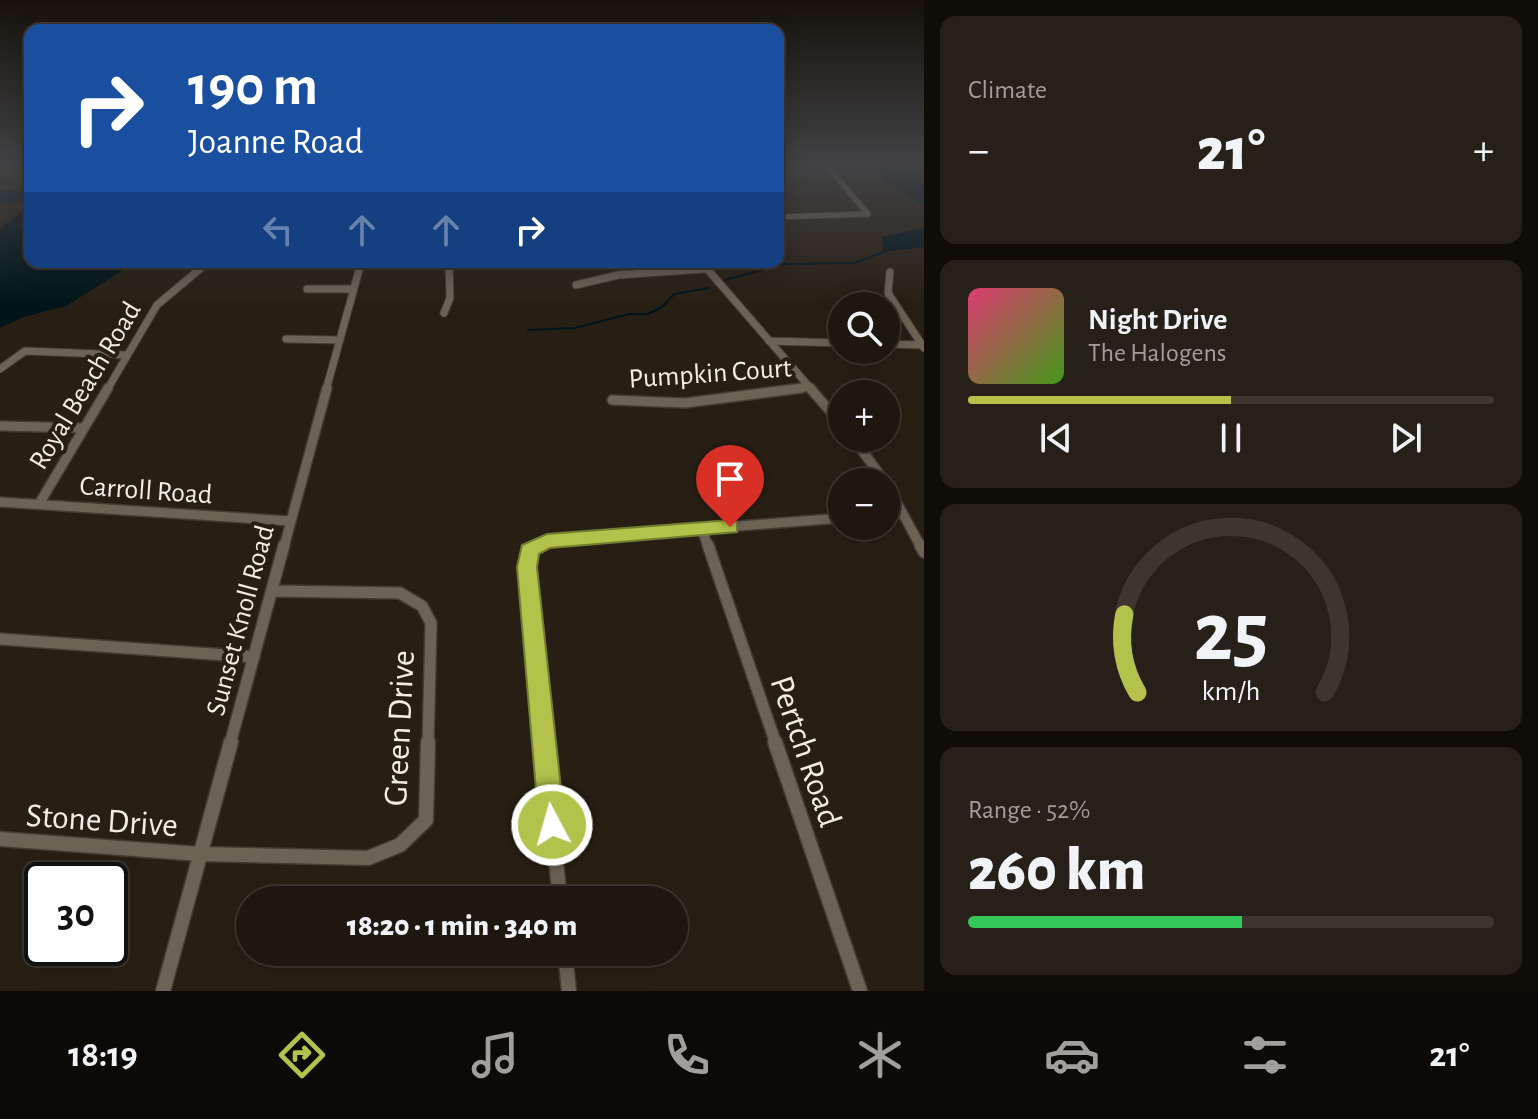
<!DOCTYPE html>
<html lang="en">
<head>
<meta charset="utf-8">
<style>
  :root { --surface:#1e170f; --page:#262018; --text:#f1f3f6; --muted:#a19f9e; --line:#3c362f; --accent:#b3c24b }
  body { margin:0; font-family:"Alegreya Sans",sans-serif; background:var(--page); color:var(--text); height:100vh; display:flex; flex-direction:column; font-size:30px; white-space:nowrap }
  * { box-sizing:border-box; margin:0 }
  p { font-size:26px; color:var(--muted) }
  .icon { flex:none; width:44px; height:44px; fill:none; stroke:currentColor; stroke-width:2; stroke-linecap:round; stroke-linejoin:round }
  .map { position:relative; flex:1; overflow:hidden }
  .details { display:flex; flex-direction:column; gap:16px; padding:16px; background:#100d08; width:614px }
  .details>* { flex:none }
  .guide { position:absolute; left:24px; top:24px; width:760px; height:244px; border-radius:16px; box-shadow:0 4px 20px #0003,0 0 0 2px var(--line); background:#1a4fa0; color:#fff; overflow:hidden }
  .buttons { position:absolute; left:828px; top:292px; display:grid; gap:16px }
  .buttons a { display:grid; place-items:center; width:72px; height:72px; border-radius:50%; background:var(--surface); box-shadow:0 4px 20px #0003,0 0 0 2px var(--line); font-size:40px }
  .speed { position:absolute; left:24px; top:862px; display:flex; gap:16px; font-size:40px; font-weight:700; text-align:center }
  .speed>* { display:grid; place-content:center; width:104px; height:104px; border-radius:50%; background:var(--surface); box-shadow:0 4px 20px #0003,0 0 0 2px var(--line); line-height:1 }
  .speed .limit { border:4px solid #111; border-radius:12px; background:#fff; color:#111 }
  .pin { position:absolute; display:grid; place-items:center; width:68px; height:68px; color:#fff; margin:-82px -34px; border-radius:50% 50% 50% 0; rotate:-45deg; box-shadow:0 0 8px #0007 }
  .pin .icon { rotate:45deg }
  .me { position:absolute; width:88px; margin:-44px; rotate:354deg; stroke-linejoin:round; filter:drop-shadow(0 0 6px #0008) }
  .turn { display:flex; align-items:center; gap:28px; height:168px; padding:0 32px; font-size:36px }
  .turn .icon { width:104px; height:104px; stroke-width:2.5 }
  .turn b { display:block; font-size:56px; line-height:68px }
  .lanes { display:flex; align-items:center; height:76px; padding:0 32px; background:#0003; justify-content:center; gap:40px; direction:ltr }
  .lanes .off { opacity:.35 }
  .big { font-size:60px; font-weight:800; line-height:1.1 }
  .details .tile { flex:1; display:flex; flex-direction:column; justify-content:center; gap:12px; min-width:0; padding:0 28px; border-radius:16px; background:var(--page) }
  .details .dial { align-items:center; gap:0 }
  .dial svg { height:208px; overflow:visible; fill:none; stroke:var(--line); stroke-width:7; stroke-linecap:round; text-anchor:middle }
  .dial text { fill:var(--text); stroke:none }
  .song { display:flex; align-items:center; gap:24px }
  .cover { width:96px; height:96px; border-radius:12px; background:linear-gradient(135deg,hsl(340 70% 55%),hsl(100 70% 35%)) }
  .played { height:8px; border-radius:4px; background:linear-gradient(90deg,var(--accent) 50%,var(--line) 50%) }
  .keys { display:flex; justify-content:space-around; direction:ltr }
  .heat { display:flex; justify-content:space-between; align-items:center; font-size:44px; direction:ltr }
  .charge { height:12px; border-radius:6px; background:linear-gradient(90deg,#34c759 52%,var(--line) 0) }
  .trip { position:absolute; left:236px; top:886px; width:452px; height:80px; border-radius:40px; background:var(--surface); box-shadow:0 4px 20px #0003,0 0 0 2px var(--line); font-weight:800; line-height:80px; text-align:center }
  .tab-bar { display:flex; height:128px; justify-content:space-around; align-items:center; background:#0c0906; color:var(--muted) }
  .tab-bar .icon { width:56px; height:56px }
  .tab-bar .active { color:var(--accent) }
  .tab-bar b { font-size:36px; color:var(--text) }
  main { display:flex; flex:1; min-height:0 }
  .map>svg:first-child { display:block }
  .water { fill:#00151a }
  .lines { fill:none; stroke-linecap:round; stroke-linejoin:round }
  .stream { stroke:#00151a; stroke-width:2 }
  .street-far4-casing { stroke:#423b34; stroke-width:7 }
  .street-far3-casing { stroke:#423b34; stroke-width:9 }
  .street-far2-casing { stroke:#423b34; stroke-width:12 }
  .street-far1-casing { stroke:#423b34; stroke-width:14 }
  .street-casing { stroke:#423b34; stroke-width:17 }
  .street-far4 { stroke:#6d6256; stroke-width:5 }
  .street-far3 { stroke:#6d6256; stroke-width:7 }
  .street-far2 { stroke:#6d6256; stroke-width:9 }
  .street-far1 { stroke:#6d6256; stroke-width:11 }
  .street { stroke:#6d6256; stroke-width:14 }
  .route { fill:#b3c24b; stroke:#747e31; stroke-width:2 }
  .labels { text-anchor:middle; stroke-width:8; stroke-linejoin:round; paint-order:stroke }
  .street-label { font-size:28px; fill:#f3ede6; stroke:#281f14 }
  .near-street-label { font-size:34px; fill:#f3ede6; stroke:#281f14 }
</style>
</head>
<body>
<main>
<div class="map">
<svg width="924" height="991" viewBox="0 0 924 991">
  <rect width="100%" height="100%" fill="#281f14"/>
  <path class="water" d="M882 165H924V206L884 180 879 170Z
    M0 190H30V262H136L66 306 24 317 0 328V229L27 207 20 202 0 204Z
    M924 228V247L884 252 881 237Z"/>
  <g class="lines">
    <path class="stream" d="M725 280 783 264 854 263 884 252
      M528 330 575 328 629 314H648L662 307 674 294 709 288"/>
    <g class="street-far4-casing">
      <path id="street-far4" d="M826 165 868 214
        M778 217 868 214
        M449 262V265
        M701 262 704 265
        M204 265 208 262
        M360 265 361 262"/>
    </g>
    <g class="street-far3-casing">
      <path id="street-far3" d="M702 263 812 390
        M890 272 888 293 924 348
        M576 285 618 275 705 269
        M307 289H352
        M444 313 450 298 449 263
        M286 339 340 340
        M769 341 842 343
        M886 344 922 345
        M0 369 25 351 126 355
        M107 390 157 305 207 263
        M326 390 361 263
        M787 390 811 387"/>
    </g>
    <g class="street-far2-casing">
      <path id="street-far2" d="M810 388 842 425
        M612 400 685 403 802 388
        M0 426 84 428
        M853 438 885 482
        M886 483 921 547
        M0 502 290 521
        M39 504 108 388
        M886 514 902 513
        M702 529 708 547
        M284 547 327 388
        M535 547 547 541 842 518"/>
    </g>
    <g class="street-far1-casing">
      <path id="street-far1" d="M539 545 529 550 527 567 545 744
        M708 545 776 744
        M920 545 924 552
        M273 591 400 593 422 606 431 623 428 744
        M0 639 254 657
        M230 744 284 545"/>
    </g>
    <g class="street-casing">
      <path id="street" d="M544 742 560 900
        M775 742 860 991
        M0 839 200 854 368 858 400 845 426 820 428 742
        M565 952 569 991
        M163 991 231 742"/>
    </g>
    <use href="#street-far4" class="street-far4"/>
    <use href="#street-far3" class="street-far3"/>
    <use href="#street-far2" class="street-far2"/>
    <use href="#street-far1" class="street-far1"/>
    <use href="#street" class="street"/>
  </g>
  <linearGradient id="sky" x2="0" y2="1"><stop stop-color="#16110b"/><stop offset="0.54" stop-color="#424245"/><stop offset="1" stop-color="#424245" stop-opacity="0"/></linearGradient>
  <rect width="924" height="303" fill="url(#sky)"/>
  <path class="route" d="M730 520 737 522V532L550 548 539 554 537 567 565 825 562 835 552 838 543 835 539 825 517 567 522 545 547 534Z"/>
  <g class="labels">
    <g class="street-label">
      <text transform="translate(710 372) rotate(-4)" y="10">Pumpkin Court</text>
      <text transform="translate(84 385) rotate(-59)" y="10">Royal Beach Road</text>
      <text transform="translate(146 489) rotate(4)" y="10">Carroll Road</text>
      <text transform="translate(239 620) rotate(-75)" y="10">Sunset Knoll Road</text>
    </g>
    <g class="near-street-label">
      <text transform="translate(398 728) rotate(-87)" y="12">Green Drive</text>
      <text transform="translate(807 751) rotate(71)" y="12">Pertch Road</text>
      <text transform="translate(102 819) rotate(4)" y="12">Stone Drive</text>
    </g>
  </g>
</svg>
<div class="buttons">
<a><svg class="icon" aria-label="search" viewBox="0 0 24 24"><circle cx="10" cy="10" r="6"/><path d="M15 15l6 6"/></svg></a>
<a>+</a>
<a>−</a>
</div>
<div class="speed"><div class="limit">30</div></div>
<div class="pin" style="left:730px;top:527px;background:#d93025"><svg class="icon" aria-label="arrive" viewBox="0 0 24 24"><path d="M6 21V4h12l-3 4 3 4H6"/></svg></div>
<svg class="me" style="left:552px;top:825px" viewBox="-20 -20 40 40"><circle r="17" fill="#b3c24b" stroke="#fff" stroke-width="3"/><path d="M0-11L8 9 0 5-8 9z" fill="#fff"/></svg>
<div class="trip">18:20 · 1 min · 340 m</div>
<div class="guide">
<div class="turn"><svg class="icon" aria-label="right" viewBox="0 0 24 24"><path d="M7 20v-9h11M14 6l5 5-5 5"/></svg><div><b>190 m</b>Joanne Road</div></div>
<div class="lanes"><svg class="icon off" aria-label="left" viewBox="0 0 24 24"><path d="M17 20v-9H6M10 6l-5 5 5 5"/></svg><svg class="icon off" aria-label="ahead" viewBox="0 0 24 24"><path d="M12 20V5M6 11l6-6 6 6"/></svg><svg class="icon off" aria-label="ahead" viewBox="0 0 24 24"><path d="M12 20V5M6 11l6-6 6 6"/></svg><svg class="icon" aria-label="right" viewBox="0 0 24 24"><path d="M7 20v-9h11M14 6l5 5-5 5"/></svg></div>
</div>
</div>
<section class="details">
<div class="tile"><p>Climate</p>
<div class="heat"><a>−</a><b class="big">21°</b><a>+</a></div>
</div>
<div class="tile">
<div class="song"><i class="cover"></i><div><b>Night Drive</b><p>The Halogens</p></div></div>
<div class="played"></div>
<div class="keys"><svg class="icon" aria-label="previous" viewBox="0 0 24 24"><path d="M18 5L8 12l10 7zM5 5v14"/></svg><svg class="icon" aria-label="pause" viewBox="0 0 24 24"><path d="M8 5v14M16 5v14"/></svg><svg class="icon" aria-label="next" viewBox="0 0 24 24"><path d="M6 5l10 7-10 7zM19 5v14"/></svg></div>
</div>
<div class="tile dial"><svg viewBox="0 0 100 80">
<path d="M14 69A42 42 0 1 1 86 69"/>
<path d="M14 69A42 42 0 0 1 9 39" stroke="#b3c24b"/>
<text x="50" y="56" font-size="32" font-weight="700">25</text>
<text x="50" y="72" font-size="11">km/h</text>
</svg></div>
<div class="tile"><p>Range · 52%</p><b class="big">260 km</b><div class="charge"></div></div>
</section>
</main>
<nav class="tab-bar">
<b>18:19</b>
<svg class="icon active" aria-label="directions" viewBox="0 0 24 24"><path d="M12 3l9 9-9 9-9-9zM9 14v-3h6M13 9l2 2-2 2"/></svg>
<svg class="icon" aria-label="music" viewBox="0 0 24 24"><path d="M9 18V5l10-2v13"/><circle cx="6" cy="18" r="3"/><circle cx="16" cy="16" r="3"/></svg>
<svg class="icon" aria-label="phone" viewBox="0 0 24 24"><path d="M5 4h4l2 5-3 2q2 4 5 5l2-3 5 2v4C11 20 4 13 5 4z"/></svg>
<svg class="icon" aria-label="climate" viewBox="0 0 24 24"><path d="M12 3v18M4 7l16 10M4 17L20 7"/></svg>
<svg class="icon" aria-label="car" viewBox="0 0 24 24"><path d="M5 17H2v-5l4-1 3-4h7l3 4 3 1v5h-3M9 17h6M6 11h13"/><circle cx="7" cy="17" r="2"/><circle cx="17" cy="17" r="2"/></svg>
<svg class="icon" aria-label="filters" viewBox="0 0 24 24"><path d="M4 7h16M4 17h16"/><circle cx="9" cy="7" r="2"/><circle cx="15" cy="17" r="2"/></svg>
<b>21°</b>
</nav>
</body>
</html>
